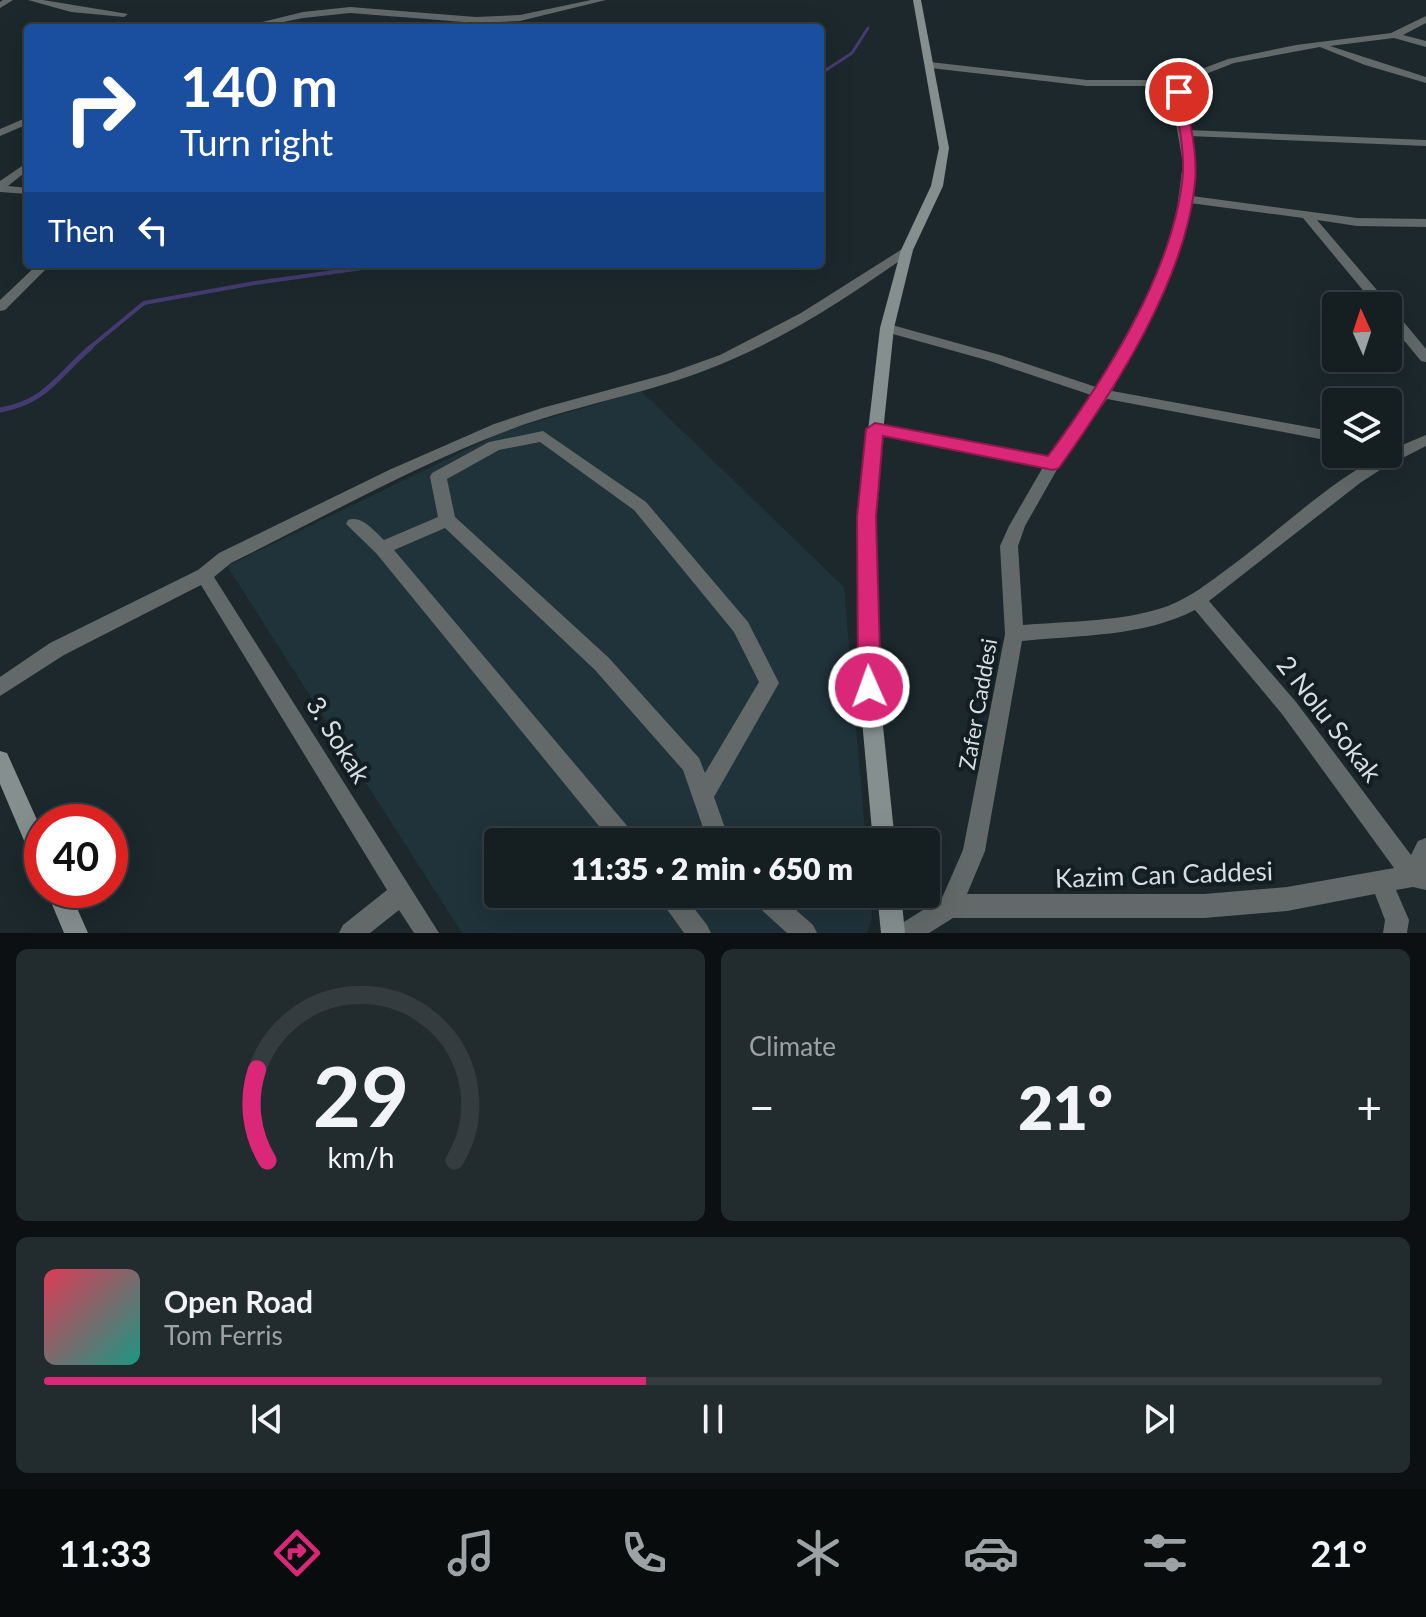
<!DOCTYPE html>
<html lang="en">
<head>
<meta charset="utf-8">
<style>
  :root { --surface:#151e21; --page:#222b2e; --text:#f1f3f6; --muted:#9da2a5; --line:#343c3f; --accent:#db2777 }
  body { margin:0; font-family:Lato,sans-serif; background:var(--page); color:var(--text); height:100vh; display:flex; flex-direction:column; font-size:30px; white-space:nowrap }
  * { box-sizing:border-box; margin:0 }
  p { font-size:26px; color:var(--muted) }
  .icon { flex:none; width:44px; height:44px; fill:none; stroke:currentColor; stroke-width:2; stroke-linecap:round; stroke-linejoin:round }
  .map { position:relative; height:933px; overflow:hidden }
  .drawer { display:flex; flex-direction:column; gap:16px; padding:16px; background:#0c1012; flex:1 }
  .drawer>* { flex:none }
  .top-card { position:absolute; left:24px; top:24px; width:800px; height:244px; border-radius:8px; box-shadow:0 8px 32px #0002,0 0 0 2px var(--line); background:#1a4fa0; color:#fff; overflow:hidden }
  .needle { width:52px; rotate:357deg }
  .tools { position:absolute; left:1322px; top:292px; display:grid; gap:16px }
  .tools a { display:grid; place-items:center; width:80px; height:80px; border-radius:8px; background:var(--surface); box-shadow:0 8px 32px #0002,0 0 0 2px var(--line); font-size:40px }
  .speed { position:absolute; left:24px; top:804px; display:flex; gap:16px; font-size:40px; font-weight:700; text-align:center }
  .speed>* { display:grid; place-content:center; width:104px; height:104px; border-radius:50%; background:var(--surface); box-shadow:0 8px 32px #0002,0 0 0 2px var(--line); line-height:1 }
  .speed .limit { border:12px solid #d22; background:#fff; color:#111 }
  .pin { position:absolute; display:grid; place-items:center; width:68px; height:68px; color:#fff; margin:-34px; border:4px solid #fff; border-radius:50%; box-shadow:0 2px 8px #0007 }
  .me { position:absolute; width:88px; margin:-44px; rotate:358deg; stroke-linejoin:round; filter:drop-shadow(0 0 6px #0008) }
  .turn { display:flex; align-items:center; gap:28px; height:168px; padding:0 24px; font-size:36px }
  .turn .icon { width:104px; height:104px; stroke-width:2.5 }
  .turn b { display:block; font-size:56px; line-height:68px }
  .then { display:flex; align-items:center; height:76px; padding:0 24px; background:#0003; gap:16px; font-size:30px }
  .big { font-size:60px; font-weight:800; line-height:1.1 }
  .drawer .tile { flex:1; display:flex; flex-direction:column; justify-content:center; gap:12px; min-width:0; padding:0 28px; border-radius:12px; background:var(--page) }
  .drawer .dial { align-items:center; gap:0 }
  .dial svg { height:208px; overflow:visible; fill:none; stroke:var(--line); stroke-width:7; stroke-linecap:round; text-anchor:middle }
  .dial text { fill:var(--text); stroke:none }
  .song { display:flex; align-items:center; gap:24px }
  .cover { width:96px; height:96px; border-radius:12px; background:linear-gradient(135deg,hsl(350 70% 55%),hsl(170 70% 35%)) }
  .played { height:8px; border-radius:4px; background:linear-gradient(90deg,var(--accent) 45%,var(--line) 45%) }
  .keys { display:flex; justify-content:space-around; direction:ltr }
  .heat { display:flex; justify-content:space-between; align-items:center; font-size:44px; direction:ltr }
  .drawer .tiles { flex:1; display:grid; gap:16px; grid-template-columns:1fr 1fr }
  .tile:last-child { grid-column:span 2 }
  .trip { position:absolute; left:484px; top:828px; width:456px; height:80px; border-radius:8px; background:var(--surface); box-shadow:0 8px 32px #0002,0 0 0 2px var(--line); font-weight:800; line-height:80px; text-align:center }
  .dock { display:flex; height:128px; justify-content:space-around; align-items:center; background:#080c0d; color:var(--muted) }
  .dock .icon { width:56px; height:56px }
  .dock .selected { color:var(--accent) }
  .dock b { font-size:36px; color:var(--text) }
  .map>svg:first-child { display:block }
  .built { fill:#20323a }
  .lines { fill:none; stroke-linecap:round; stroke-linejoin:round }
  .stream-far2 { stroke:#453b71; stroke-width:3 }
  .stream-far1 { stroke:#453b71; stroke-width:4 }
  .stream { stroke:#453b71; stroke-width:5 }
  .street { fill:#626968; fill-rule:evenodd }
  .secondary { fill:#848f8e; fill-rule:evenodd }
  .route { fill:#db2777; stroke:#8e194d; stroke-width:2 }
  .labels { text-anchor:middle; stroke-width:8; stroke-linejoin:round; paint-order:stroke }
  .street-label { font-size:22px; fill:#d7dee1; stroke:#131e23 }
  .near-street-label { font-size:26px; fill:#d7dee1; stroke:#131e23 }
</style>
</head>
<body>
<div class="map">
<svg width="1426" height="933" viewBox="0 0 1426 933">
  <rect width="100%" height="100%" fill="#1c282c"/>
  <path class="built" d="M641 391 844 587 866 842H498V894H870L872 918 867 933H462L227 566 505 431Z"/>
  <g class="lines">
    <path class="stream-far2" d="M820 74 852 53 868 28"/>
    <path class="stream-far1" d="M88 349 144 303 255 283 391 264"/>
    <path class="stream" d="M0 410C47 402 58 375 91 347"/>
    <path class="street" d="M3 0H13L0 8V2Z
      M28 0H43L128 14 124 17 71 12Z
      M591 0H606L520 21 476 23 350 13 303 18 254 28H237L303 12 350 7 476 17 520 15Z
      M1426 16V23L1403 35 1426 41V47L1394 38 1330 46 1426 77V83L1365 65 1320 47 1234 63 1198 77 1186 84 1188 130 1426 140V146L1189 136 1195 164 1192 196 1357 218 1426 219V227L1357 226 1317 220 1388 303V308L1393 309 1426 349V362L1421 361 1388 321V306H1376L1303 218 1190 203C1179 270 1142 331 1112 391L1336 432V442L1107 399 1059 466 1025 526 1018 546 1023 625C1070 621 1123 622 1168 606 1191 597 1211 581 1230 567 1281 529 1327 484 1383 454H1388V451L1426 435V446L1383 468 1360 483 1209 601 1296 702 1411 855 1418 841 1426 838V890L1413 887 1396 890 1409 920 1407 933H1383L1385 920 1375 894 1287 911 1204 918H953L929 933H895L899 925 942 898 963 850 1005 634 1000 546 1009 526 1043 467 875 434 867 429 875 424 1049 457 1094 396 990 361 882 331 880 328 887 324 892 325 1000 355 1099 388 1158 273 1175 223 1183 164 1176 123V86H1087L930 68 925 65 930 62 1087 80H1179L1191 73 1228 59 1296 45 1391 33ZM1195 610 1282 714 1394 868 1287 887 1204 894H967L985 851 1022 641C1079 635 1143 637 1195 610Z
      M28 117V124L0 136V129Z
      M28 162V170L8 186 28 188V194L0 192V181Z
      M907 246 911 247V253C845 299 778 344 701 372 637 396 568 407 504 432 410 468 322 518 231 563L214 577 439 933H414L399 910 370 933H339L343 925 387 890 201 585 64 655 0 696V677L50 643 198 570 219 553 389 470 494 424 542 408 667 374 720 355 801 313Z
      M38 264H51L5 310 0 311V300Z
      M543 431 646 502 748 622 779 683 714 797 730 842H708L683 770 595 670 445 528 394 550 634 834 637 842H612L376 553 346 524 348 520C362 515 374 531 384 540L438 517 430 477 432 473 489 442ZM540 442 634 510 734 632 759 682 705 773 699 758 609 658 455 517 447 479 499 450Z
      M656 894H683L707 925 711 933H684Z
      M749 894H778L813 925 817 933H787L753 902Z"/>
    <path class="secondary" d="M913 0H921L949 148 943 186 913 250 894 328 874 517 879 687 895 842H873L859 687 858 517 880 328 901 250 931 186 939 148Z
      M0 751 7 753 42 831V867L34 864 0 784Z
      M46 890H69L88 933H64Z
      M877 894H901L905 933H881Z"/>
  </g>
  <path class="route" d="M1179 89 1185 92C1189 121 1198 153 1195 183 1185 281 1115 389 1059 468L1053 470 883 436 876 517 881 687 877 694 869 697 862 694 858 687 857 517 866 429 875 423 1048 456C1103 381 1170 278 1182 183 1186 154 1178 122 1174 92Z"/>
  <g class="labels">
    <g class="street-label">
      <text transform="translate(978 704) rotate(-80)" y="8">Zafer Caddesi</text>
    </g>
    <g class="near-street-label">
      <text transform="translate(1329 719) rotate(52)" y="9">2 Nolu Sokak</text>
      <text transform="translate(338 740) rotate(58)" y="9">3. Sokak</text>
      <text transform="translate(1164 875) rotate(-2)" y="9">Kazim Can Caddesi</text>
    </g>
  </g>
</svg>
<div class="tools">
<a><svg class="needle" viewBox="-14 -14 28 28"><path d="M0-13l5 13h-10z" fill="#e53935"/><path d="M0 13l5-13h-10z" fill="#9da2a5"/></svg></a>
<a><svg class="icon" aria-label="layers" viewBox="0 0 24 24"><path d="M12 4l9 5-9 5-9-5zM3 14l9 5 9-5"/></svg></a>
</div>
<div class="speed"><div class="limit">40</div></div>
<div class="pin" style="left:1179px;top:92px;background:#d93025"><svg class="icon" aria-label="arrive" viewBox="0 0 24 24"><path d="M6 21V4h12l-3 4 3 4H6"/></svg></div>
<svg class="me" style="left:869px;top:687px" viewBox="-20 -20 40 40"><circle r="17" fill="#db2777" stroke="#fff" stroke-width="3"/><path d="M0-11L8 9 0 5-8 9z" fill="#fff"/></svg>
<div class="trip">11:35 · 2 min · 650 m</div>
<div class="top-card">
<div class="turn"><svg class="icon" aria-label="right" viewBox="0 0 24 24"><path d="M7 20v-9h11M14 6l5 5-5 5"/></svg><div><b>140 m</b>Turn right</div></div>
<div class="then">Then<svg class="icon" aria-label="left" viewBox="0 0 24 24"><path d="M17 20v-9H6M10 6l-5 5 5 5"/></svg></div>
</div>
</div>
<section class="drawer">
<div class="tiles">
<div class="tile dial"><svg viewBox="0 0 100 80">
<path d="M14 69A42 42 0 1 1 86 69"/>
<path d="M14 69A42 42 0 0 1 10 34" stroke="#db2777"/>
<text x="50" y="56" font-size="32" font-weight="700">29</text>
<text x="50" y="72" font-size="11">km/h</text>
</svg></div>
<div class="tile"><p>Climate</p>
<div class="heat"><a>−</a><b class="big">21°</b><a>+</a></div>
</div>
<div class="tile">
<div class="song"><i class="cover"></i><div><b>Open Road</b><p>Tom Ferris</p></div></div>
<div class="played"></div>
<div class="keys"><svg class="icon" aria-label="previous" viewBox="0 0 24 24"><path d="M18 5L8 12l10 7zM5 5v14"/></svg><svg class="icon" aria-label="pause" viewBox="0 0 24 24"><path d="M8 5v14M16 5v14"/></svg><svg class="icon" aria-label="next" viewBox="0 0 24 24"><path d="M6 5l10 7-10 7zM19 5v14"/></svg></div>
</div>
</div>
</section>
<nav class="dock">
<b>11:33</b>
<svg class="icon selected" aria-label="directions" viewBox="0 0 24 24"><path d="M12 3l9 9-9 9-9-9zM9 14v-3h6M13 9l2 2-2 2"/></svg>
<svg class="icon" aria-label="music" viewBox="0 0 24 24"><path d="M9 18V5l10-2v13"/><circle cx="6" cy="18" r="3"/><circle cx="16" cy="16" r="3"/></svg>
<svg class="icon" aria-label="phone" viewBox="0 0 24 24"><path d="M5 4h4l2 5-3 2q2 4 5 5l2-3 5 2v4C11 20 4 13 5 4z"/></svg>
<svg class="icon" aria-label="climate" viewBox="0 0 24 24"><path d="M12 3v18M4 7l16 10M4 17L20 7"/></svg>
<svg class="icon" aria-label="car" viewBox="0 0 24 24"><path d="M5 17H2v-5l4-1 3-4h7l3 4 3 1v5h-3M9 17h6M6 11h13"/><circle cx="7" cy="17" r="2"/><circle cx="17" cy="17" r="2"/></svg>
<svg class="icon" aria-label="filters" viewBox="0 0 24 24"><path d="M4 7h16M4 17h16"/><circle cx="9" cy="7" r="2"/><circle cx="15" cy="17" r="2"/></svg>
<b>21°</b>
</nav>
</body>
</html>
